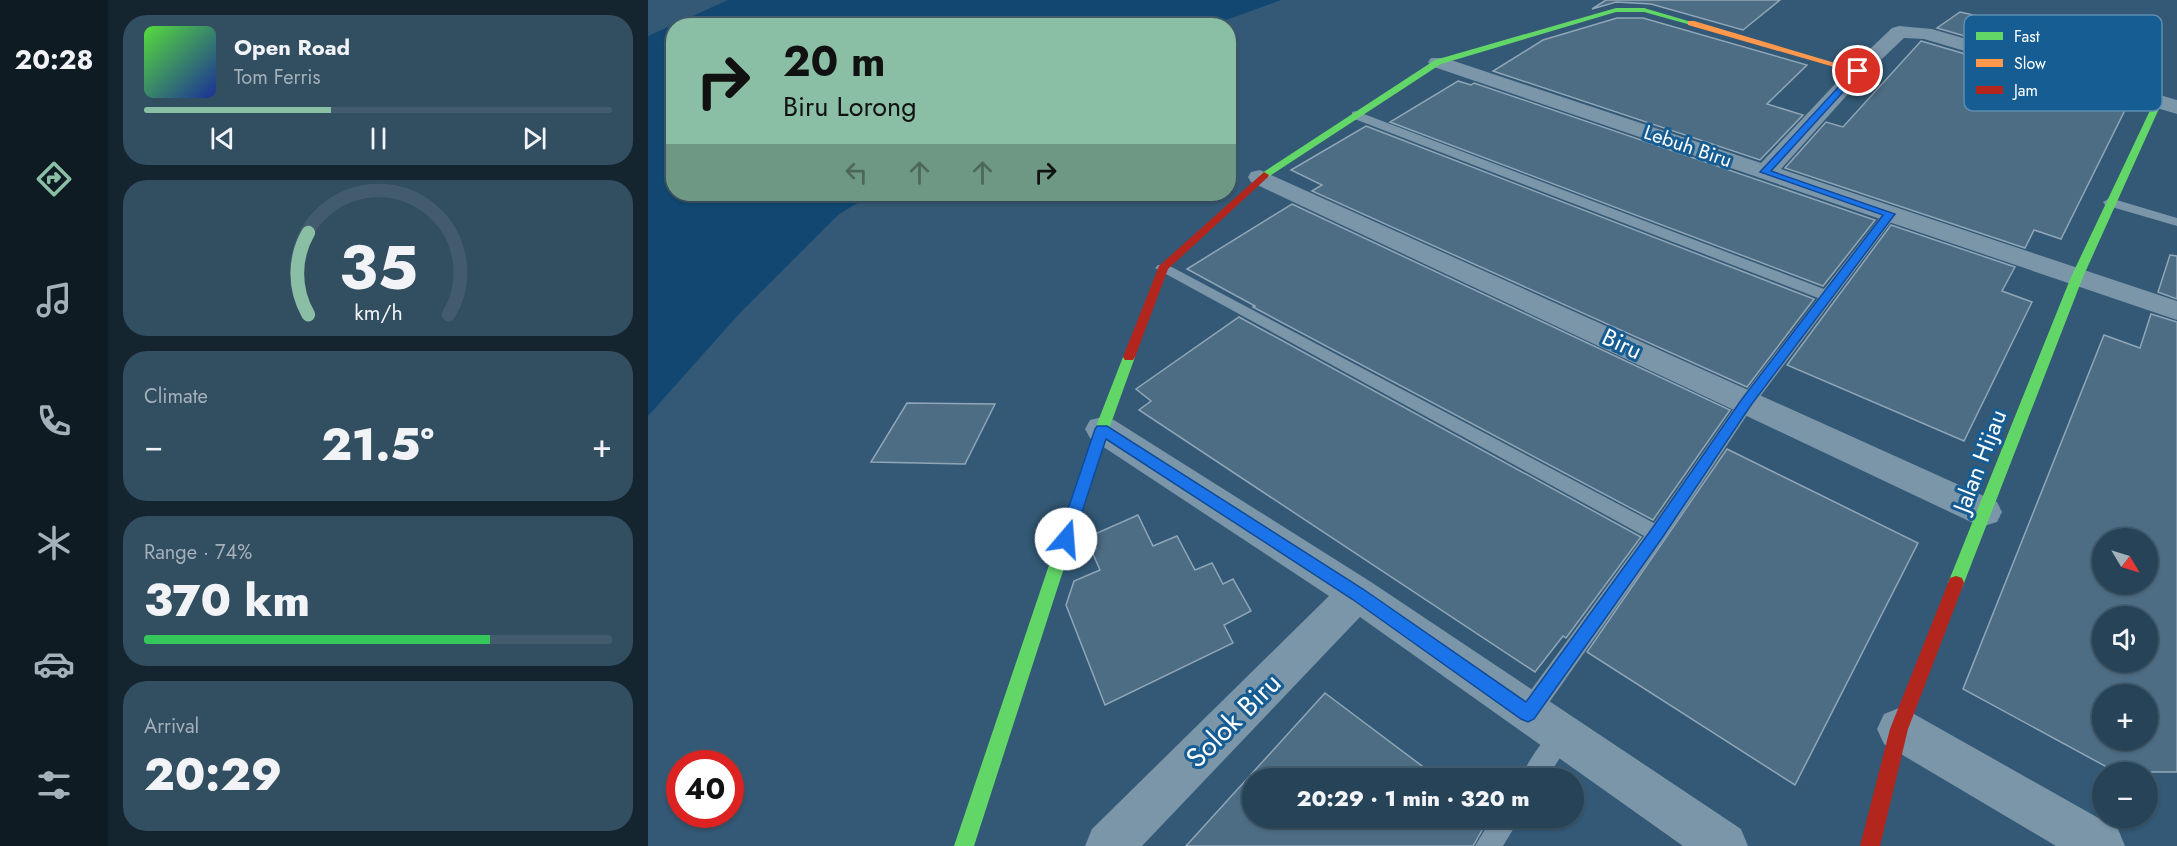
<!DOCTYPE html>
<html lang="en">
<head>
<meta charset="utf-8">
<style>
  :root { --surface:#264358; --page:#324e61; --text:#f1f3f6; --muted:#a4b0ba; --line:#425c6e; --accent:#8abfa5 }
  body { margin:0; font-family:Jost,sans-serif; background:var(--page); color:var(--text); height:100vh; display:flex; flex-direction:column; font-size:22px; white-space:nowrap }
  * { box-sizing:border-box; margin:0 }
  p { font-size:20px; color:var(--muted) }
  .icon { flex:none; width:33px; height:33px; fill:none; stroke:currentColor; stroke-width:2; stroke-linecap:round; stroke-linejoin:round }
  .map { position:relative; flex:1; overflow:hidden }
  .details { display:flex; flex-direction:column; gap:15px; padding:15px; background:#152530; width:540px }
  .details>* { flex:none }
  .hud { position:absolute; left:18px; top:18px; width:570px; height:183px; border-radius:24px; box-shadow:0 2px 4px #0004,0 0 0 2px var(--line); background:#8abfa5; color:#111; overflow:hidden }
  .needle { width:39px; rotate:128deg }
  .controls { position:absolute; left:1444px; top:528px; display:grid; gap:12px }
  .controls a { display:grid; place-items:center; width:66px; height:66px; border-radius:50%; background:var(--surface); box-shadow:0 2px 4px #0004,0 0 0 2px var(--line); font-size:30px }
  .speed { position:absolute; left:18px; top:750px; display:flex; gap:12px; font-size:30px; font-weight:700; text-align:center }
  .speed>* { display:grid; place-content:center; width:78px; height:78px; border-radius:50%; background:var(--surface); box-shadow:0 2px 4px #0004,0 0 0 2px var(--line); line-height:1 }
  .speed .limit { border:9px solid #d22; background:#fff; color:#111 }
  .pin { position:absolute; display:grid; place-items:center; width:51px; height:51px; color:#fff; margin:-26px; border:3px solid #fff; border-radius:50%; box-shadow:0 2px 6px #0007 }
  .me { position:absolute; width:66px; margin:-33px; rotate:18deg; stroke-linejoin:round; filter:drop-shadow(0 0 4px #0008) }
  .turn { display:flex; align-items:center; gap:21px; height:126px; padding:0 18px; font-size:27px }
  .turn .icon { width:78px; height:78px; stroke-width:2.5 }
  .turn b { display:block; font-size:42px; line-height:51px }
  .lanes { display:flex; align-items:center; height:57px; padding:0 18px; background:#0003; justify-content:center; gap:30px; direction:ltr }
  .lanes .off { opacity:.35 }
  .big { font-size:45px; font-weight:800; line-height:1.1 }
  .details .tile { flex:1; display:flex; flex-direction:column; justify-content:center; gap:9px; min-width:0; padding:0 21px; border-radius:24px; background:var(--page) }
  .details .dial { align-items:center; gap:0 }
  .dial svg { height:156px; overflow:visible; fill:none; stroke:var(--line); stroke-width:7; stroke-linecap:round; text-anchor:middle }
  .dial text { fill:var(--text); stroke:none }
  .song { display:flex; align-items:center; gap:18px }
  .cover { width:72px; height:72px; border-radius:9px; background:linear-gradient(135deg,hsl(110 70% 55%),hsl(230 70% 35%)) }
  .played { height:6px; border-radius:3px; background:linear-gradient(90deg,var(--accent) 40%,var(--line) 40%) }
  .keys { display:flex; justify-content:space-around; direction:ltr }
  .heat { display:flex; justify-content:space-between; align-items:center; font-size:33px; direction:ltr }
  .charge { height:9px; border-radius:4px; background:linear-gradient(90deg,#34c759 74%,var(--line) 0) }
  .trip { position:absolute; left:594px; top:768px; width:342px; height:60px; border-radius:30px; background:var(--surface); box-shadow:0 2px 4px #0004,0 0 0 2px var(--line); font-weight:800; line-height:60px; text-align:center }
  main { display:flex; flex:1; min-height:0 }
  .tab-bar { display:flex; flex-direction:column; width:108px; justify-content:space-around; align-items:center; background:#0f1b23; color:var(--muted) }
  .tab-bar .icon { width:42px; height:42px }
  .tab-bar .on { color:var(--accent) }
  .tab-bar b { font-size:27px; color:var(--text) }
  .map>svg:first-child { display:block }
  .water { fill:#114771 }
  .building { fill:#4d6d84; stroke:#90a6b7; stroke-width:1.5; fill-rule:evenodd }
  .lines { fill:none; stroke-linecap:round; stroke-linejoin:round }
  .lane { fill:#7b95a9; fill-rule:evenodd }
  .street { fill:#7b95a9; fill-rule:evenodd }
  .fast { fill:#63d668; fill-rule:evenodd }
  .slow { fill:#ff974d; fill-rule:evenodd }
  .jam { fill:#b3261e; fill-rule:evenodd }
  .route { fill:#1a73e8; stroke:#114b97; stroke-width:1.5 }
  .labels { text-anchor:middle; stroke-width:6; stroke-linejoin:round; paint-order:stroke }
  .far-street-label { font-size:20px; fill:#fff; stroke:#165d93 }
  .street-label { font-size:24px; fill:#fff; stroke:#165d93 }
  .near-street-label { font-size:28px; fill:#fff; stroke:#165d93 }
  .key { fill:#165d93; stroke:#5c8eb3; stroke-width:1.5 }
  .key-label { font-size:16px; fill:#fff }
</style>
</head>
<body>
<main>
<nav class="tab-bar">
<b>20:28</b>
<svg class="icon on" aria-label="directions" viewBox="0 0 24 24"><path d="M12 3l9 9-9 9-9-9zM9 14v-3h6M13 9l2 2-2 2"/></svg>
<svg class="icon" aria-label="music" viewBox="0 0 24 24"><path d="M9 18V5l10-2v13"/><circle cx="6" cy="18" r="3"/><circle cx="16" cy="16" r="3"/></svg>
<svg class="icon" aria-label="phone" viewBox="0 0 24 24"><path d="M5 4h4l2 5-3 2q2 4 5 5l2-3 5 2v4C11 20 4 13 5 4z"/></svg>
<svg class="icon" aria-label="climate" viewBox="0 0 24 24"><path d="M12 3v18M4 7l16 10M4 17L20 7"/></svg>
<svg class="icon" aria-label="car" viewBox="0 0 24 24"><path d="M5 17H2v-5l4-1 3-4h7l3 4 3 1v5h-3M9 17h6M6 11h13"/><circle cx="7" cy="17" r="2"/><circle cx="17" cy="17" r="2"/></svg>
<svg class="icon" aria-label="filters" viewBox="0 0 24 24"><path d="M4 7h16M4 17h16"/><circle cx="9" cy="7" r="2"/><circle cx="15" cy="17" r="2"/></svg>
</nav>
<section class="details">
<div class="tile">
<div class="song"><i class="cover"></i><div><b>Open Road</b><p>Tom Ferris</p></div></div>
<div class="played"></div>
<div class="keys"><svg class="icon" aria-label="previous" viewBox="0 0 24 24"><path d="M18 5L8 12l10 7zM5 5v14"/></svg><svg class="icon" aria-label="pause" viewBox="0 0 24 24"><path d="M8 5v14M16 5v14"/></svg><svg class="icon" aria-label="next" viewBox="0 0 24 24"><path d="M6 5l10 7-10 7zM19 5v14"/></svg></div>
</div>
<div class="tile dial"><svg viewBox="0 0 100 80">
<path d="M14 69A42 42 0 1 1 86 69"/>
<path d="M14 69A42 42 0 0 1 14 27" stroke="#8abfa5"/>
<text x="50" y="56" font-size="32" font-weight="700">35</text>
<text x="50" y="72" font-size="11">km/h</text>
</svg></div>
<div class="tile"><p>Climate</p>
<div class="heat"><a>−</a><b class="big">21.5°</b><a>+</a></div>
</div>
<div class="tile"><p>Range · 74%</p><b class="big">370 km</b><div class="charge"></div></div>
<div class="tile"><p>Arrival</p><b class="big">20:29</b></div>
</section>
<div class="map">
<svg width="1529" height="846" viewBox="0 0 1529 846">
  <rect width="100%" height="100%" fill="#335976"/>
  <path class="water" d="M80 0H633L562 26H26V194H224L190 215 90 315 0 416V36Z"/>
  <path class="building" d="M958 0H1132L1095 30 1003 4 968 2 944 9Z
    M1312 12 1373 26 1499 64 1489 86 1289 28Z
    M969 18H995L1159 65 1119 104 1155 115 1112 160 845 71 895 40Z
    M1273 41 1481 102 1413 239 1386 230 1377 248 1137 168 1178 122 1195 127Z
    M810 81 823 85 826 83 1227 220 1175 286 742 122Z
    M718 126 1166 299 1099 387 664 191 674 185 643 170Z
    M644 204 1082 410 1005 520 605 307 607 306 539 269Z
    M1243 225 1367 267 1354 291 1384 302 1316 441 1139 365Z
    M1522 255 1529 256V299L1510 292Z
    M1503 314 1529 322V772H1468L1315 689 1456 335 1492 348ZM1455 538H1500V584H1455ZM1455 616H1500V662H1455ZM1455 694H1500V740H1455Z
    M591 317 993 537 918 638 915 636 887 672 491 410 503 401 488 389Z
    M259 403 347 404 317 464 223 462Z
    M1079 449 1270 543 1147 785 939 652Z
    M490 515 505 546 529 536 547 570 564 563 575 584 585 579 603 611 576 625 585 643 457 705 418 605 426 581 452 570 439 540 440 537Z
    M677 693 790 778H604V818H841L825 846H538Z"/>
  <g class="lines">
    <path class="lane" d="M708 111 1176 289 1237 211H1247L1249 214 1105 406 1016 540 888 721 880 724 872 721 868 713 872 705 996 536 507 268 510 265H520L1006 523 1093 398 1170 298 704 118V112Z
      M1462 198 1529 218V226L1457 205 1455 202Z
      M914 725 922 728 926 736 899 778H873C878 764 900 730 914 725Z
      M844 818H872L855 846H827Z"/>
    <path class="street" d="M1251 26 1284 29 1529 100V114L1276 39 1256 38 1217 75 1133 169 1529 301V320L783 66 780 62 783 58H797L1113 163 1203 67 1244 28Z
      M612 170 1349 502 1354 512 1349 522 1336 526 1323 522 603 182 600 177 603 172Z
      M454 417 466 420 723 582 1093 829 1100 846H1035L712 617 494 846H437L444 829 681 596 442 438 437 429 442 420Z
      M1251 708 1266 714 1470 829 1477 846H1408L1236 744 1229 729 1236 714Z"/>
    <path class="fast" d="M968 8H996L1047 23 1043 25 996 12H968L793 64 620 177 616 178 611 175 787 60Z
      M1510 99 1514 102 1435 277 1316 583 1314 588 1308 590 1302 588 1300 583 1423 277 1506 102Z
      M481 353 487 357 461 429 326 846H306L447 429 475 357Z"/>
    <path class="slow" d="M1040 21H1046L1214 71 1207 73 1040 25Z"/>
    <path class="jam" d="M616 172 621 175 620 177 520 269 487 357 485 360H477L475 357 511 266Z
      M1308 576 1314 578 1316 583 1260 729 1232 846H1212L1242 729 1300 583 1302 578Z"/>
  </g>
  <path class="route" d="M1207 69 1214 71 1123 171 1247 214 1103 405 1014 538 886 719 880 722 873 719 704 599 458 439 425 539 423 543 418 545 412 543 410 539 447 429 449 426H459L715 589 878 702 1003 530 1094 399 1235 215 1112 172Z"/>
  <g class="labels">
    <g class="far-street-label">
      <text transform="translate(1040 146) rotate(19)" y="7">Lebuh Biru</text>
    </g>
    <g class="street-label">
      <text transform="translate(974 344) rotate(25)" y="8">Biru</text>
      <text transform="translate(1332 461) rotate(-69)" y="8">Jalan Hijau</text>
    </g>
    <g class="near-street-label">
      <text transform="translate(585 720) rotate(-45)" y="10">Solok Biru</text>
    </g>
  </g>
  <rect x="1316" y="15" width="198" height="96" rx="9" class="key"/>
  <rect x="1328" y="32" width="27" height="8" fill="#63d668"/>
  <rect x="1328" y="59" width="27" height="8" fill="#ff974d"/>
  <rect x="1328" y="86" width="27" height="8" fill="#b3261e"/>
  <g class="key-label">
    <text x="1366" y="42">Fast</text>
    <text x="1366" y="69">Slow</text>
    <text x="1366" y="96">Jam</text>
  </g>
</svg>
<div class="controls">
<a><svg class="needle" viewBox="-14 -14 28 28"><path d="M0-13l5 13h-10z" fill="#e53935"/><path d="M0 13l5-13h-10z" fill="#a4b0ba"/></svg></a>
<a><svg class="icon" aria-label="sound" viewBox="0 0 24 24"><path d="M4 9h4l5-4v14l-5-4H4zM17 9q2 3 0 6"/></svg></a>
<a>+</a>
<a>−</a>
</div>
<div class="speed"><div class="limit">40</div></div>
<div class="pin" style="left:1210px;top:71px;background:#d93025"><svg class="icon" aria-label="arrive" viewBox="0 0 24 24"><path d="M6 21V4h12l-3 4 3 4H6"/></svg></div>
<svg class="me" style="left:418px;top:539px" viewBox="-20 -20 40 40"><circle r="19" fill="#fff"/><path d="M0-13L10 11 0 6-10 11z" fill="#1a73e8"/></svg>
<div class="trip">20:29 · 1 min · 320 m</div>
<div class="hud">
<div class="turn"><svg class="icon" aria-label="right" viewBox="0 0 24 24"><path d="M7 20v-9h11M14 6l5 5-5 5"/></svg><div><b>20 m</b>Biru Lorong</div></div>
<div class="lanes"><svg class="icon off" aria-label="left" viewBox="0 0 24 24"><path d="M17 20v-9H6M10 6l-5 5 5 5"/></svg><svg class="icon off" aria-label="ahead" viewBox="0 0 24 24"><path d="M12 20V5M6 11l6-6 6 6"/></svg><svg class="icon off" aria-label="ahead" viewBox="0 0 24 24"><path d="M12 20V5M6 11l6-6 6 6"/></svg><svg class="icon" aria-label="right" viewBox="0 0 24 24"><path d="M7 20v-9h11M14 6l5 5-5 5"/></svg></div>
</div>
</div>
</main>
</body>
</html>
